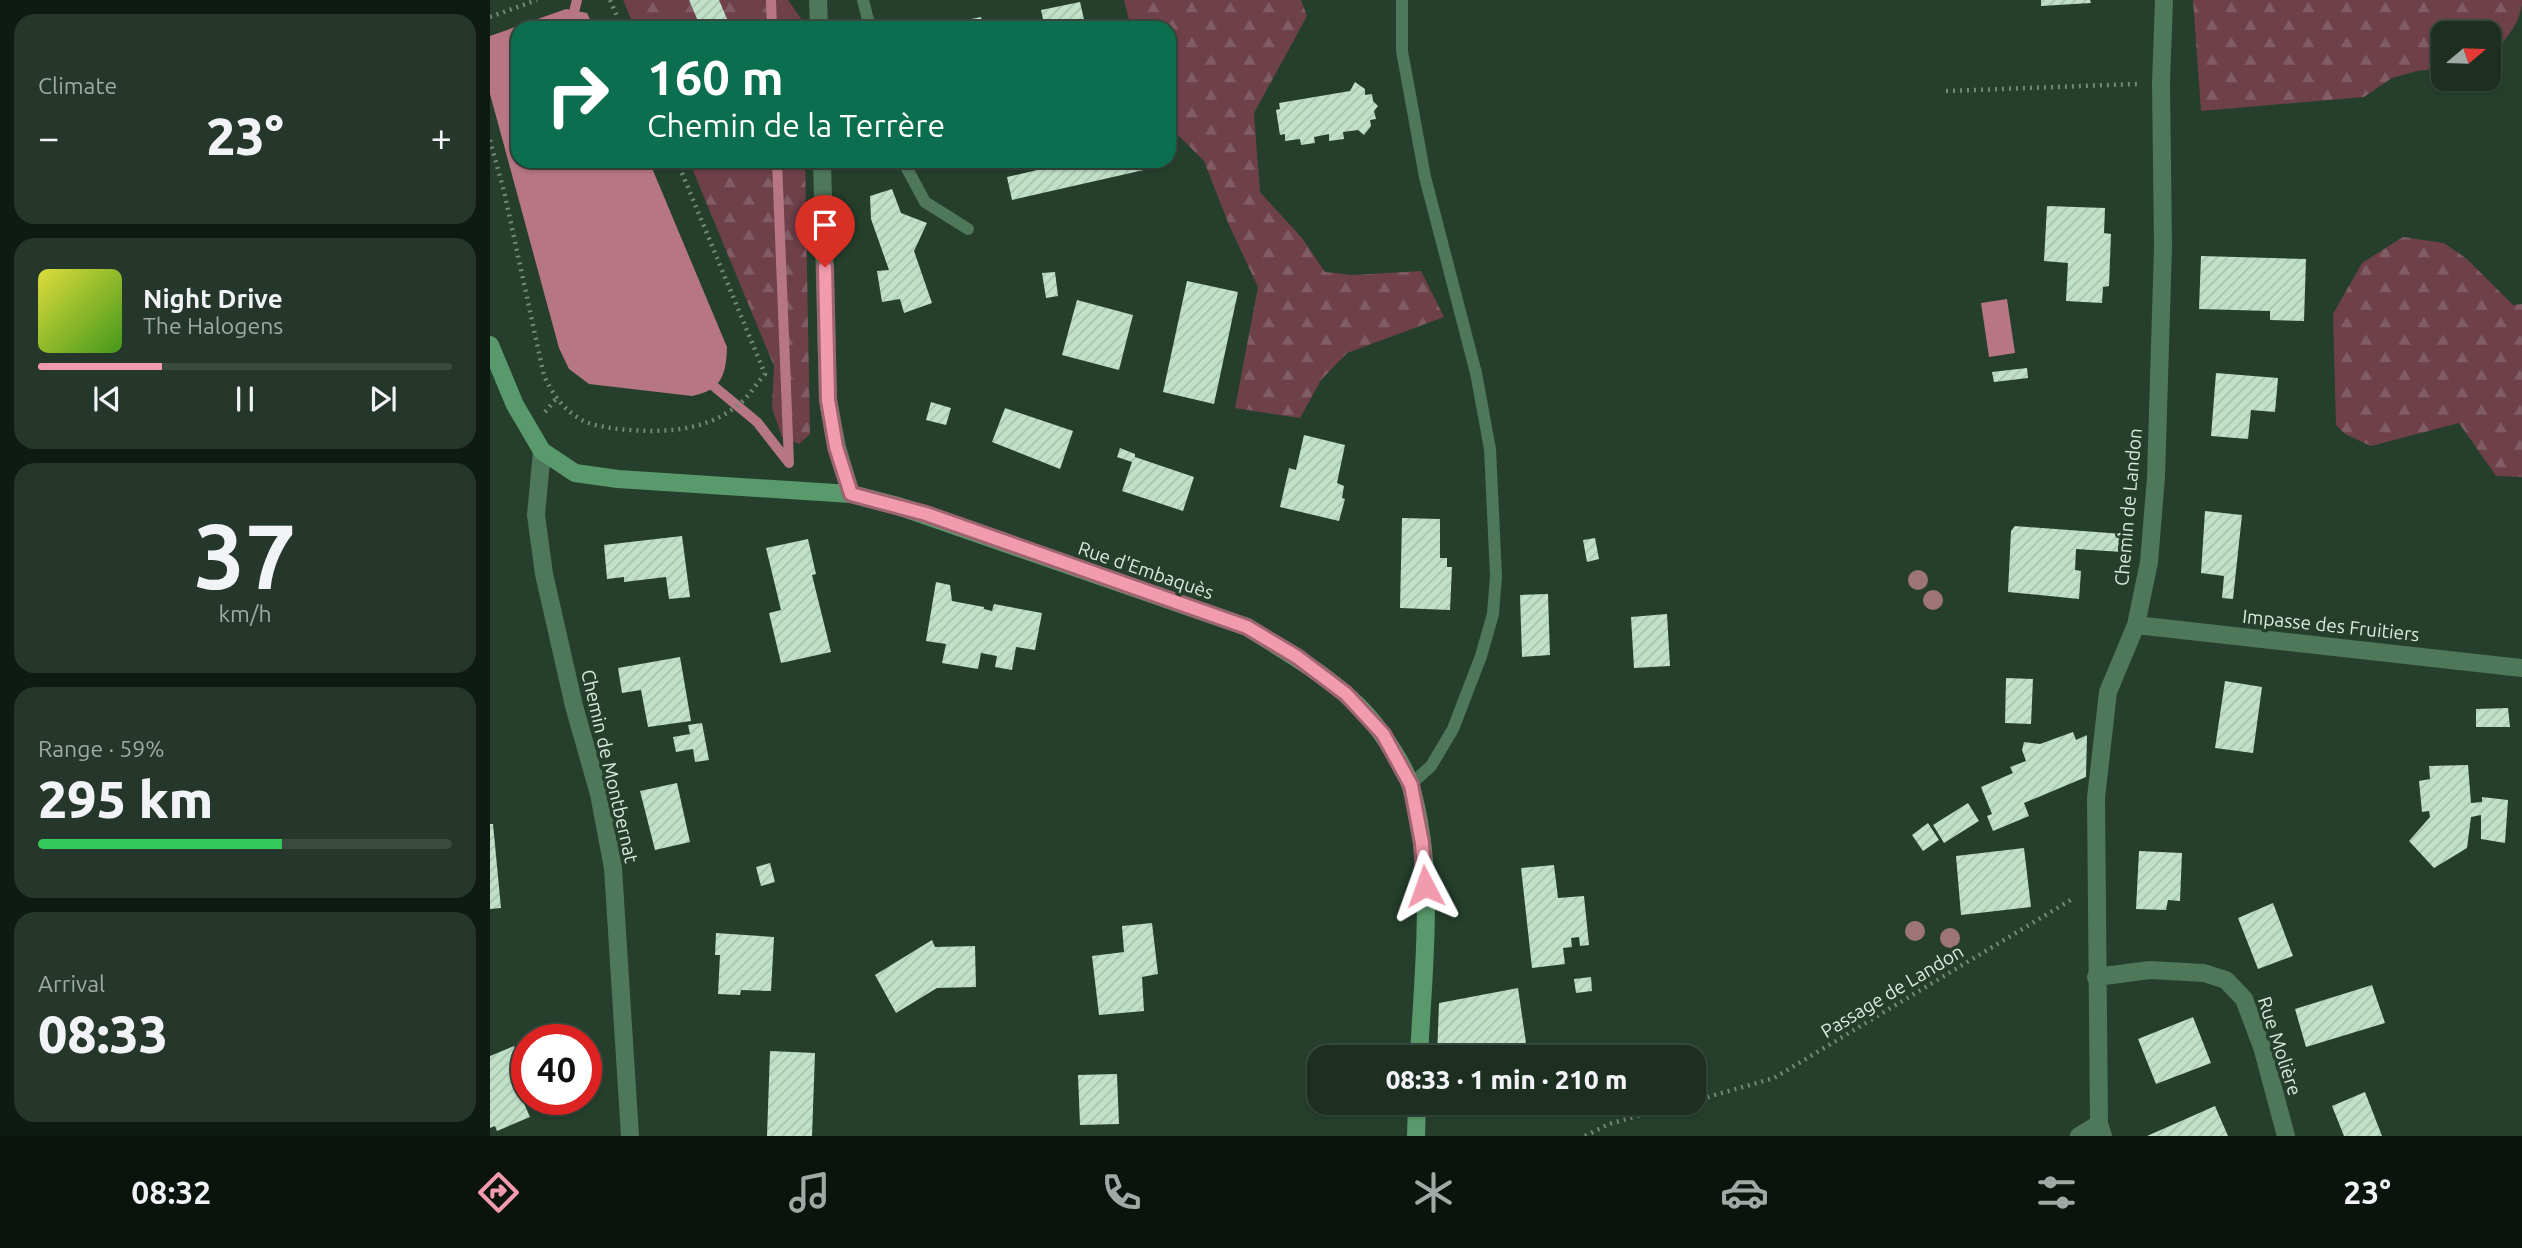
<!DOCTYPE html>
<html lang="en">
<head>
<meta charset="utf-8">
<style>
  :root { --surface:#1c2f21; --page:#25372a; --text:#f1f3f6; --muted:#a0a9a5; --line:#3a4a3f; --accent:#f29aae }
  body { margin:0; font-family:Ubuntu,sans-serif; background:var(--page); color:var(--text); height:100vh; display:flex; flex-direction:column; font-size:26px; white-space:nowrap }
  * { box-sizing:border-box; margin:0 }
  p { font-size:23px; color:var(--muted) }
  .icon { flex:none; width:38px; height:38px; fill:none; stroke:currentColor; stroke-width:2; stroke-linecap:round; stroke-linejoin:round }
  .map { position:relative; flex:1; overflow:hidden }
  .side { display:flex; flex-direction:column; gap:14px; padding:14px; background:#0f1a12; width:490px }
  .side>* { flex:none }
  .top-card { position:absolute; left:21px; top:21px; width:665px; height:147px; border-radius:21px; box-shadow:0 2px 5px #0004,0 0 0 2px var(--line); background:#0b6e4f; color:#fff; overflow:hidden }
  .needle { width:46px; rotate:71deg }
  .tools { position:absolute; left:1941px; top:21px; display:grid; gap:14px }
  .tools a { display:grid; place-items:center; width:70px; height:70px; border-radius:14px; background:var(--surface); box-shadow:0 2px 5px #0004,0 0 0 2px var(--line); font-size:35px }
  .speed { position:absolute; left:21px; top:1024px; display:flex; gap:14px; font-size:35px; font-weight:700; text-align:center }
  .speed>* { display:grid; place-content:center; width:91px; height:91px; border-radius:50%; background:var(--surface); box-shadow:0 2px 5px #0004,0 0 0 2px var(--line); line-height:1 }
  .speed .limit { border:10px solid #d22; background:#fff; color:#111 }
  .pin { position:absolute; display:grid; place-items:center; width:60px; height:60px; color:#fff; margin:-72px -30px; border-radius:50% 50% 50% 0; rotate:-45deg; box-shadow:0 0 7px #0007 }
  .pin .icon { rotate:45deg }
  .me { position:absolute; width:77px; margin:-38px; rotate:356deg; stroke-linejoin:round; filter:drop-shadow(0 0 5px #0008) }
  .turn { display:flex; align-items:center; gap:24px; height:147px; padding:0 21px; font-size:32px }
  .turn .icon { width:91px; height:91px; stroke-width:2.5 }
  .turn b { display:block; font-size:49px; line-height:60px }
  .big { font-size:52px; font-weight:800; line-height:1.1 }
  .side .tile { flex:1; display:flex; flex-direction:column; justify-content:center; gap:10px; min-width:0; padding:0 24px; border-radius:21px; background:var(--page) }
  .side .dial { align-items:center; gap:0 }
  .dial b { font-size:91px; line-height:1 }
  .song { display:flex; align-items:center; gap:21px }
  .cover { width:84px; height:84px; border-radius:10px; background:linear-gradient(135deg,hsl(60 70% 55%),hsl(100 70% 35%)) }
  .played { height:7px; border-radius:4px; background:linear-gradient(90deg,var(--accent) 30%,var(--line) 30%) }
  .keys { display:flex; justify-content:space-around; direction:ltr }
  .heat { display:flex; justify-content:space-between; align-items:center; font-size:38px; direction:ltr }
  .charge { height:10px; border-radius:5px; background:linear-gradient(90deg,#34c759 59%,var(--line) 0) }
  .trip { position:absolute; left:817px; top:1045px; width:399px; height:70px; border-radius:21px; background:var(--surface); box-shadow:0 2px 5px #0004,0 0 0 2px var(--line); font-weight:800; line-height:70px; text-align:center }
  .menu { display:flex; height:112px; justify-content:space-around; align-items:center; background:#0b130d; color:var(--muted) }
  .menu .icon { width:49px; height:49px }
  .menu .selected { color:var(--accent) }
  .menu b { font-size:32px; color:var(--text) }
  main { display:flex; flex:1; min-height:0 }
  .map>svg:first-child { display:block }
  .forest { fill:url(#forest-firs) }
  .water { fill:#b67684 }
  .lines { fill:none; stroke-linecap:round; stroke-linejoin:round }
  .stream { stroke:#b67684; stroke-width:10 }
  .building { fill:url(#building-hatch) }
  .path { stroke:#738878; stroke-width:4.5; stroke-dasharray:2 5; stroke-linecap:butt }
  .lane { stroke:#4f775a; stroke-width:12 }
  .street { stroke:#4f775a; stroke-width:18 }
  .secondary { stroke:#599a6c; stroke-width:18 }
  .tree { fill:#9d7578 }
  .route-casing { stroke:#9d6471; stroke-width:18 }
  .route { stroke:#f29aae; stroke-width:12 }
  .labels { text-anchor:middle; stroke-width:7; stroke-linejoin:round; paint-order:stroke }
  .street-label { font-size:19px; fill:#dae9dd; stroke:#253f2c }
</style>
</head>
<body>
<main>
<section class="side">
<div class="tile"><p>Climate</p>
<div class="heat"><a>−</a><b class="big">23°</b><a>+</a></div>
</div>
<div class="tile">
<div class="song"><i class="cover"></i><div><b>Night Drive</b><p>The Halogens</p></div></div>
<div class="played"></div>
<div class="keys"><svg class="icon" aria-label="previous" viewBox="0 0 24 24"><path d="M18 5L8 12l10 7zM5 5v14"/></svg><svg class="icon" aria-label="pause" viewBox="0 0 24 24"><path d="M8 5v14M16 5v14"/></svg><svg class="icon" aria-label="next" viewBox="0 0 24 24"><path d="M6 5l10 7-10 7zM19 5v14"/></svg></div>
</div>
<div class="tile dial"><b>37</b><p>km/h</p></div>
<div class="tile"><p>Range · 59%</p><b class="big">295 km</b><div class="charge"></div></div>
<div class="tile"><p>Arrival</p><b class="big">08:33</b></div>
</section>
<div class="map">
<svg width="2032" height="1136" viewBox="0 0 2032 1136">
  <defs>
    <pattern id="forest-firs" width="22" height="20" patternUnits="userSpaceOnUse" patternTransform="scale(1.75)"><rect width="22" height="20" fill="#6d404a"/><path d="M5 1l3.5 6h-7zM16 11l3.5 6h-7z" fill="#815c64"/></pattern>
    <pattern id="building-hatch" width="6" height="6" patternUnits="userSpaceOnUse" patternTransform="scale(1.75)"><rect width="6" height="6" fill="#c1e0c8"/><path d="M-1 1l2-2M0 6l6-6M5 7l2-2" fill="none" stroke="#a7c1ad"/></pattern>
  </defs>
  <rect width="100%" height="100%" fill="#253f2c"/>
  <path class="forest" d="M133 0H298L312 20V28H145Z
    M634 0H811L817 16 764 113 770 192 812 238 835 272 863 275 931 271 954 317 857 353 831 380 810 418 745 408 768 287 739 225 714 161 679 126V28H641Z
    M1703 0H2032C2032 24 2013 41 1999 59L1998 33H1953V68L1927 71 1902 78 1874 97 1711 111Z
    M199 161H315L320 434 309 444 292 437 282 408 284 366Z
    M1913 237 1954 243 1977 259 2023 305 2032 304V477L2006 476 1969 423 1881 446 1855 434 1846 425 1843 314 1872 263Z"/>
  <path class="water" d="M76 9 97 13 104 28H28V161H159L237 347C236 375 232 390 202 396L99 384 79 369 69 348 0 94V36Z
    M1517 299 1525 353 1499 357 1491 303Z"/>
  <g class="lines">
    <path class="stream" d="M281 0 282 28
      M80 28 87 0
      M215 379 267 422 299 463 287 161"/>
  </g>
  <path class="building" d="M199 0H229L241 28H211Z
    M1551 0H1600L1601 3 1551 6Z
    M590 2 596 28H555L551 10Z
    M491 17 493 28H453L452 25Z
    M865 82 875 89V95L882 94 883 101 888 106 884 111 886 119 880 120 881 126 874 135 868 130 853 132 854 139 839 141V134L824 137 825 143 811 145 810 139 795 141V134L790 135 786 110 790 109 789 103 860 91Z
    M586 161H666L667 167 522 200 517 177Z
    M402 189 411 213 437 223 424 251 442 303 414 313 410 299 392 302 387 271 399 270 381 219 380 196Z
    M1557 206 1615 208 1614 233 1621 234 1619 286 1613 287 1612 303 1576 301 1578 263 1554 261Z
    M1711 256 1816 259 1814 321 1780 320V311L1709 309Z
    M565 272 568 296 556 298 552 273Z
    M697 281 748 292 724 404 673 392Z
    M587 300 643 315 629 370 572 355Z
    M1537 368 1538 378 1504 382 1502 372Z
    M1726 373 1788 378 1785 412 1761 410 1758 439 1721 436Z
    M441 402 461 408 456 425 436 420Z
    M515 408 583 431 570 469 502 442Z
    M814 435 855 445 847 483 854 486 852 498 855 499 849 521 790 507 799 468 806 470Z
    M630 448 645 454V457L704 477 693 511 632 491 642 462 627 457Z
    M1715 511 1752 515 1743 599 1732 598 1734 576 1711 573Z
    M912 518 950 519V558H957V567H962L960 610 910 608Z
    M1525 526 1633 534 1632 552 1586 549 1585 570 1591 571 1589 599 1518 592 1521 531Z
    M192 536 200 597 179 599 176 577 134 582V577L117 579 114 545Z
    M1105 538 1109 559 1097 562 1093 540Z
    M318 539 326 574 322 575 341 652 291 663 279 613 291 610 276 548Z
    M446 582 460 585 462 601 494 607V609L502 611 504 604 552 613 545 650 526 647 522 670 505 667 507 656 491 653 488 669 452 663 456 644 436 641Z
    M1058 594 1060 655 1032 657 1030 595Z
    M1177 614 1180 666 1144 668 1141 617Z
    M190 657 201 721 158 727 151 690 132 693 128 668Z
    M1516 678 1543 679 1541 724 1515 723Z
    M1735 681 1772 687 1763 753 1725 748Z
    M2018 708 2020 727H1986V709Z
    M212 723 219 760 205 762 203 749 186 752 183 737 200 734 198 725Z
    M1583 732 1586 740 1597 735 1596 777 1534 803 1539 816 1503 831 1497 816 1502 814 1491 787 1523 773 1520 767 1536 761 1532 750 1534 742 1550 744Z
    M1978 765 1981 803 1992 802V797L2018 800 2015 843 1991 839V815L1981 817 1977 848 1944 868 1919 841 1940 817 1939 811 1932 812 1929 781 1940 779 1939 766Z
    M187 783 200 842 165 850 150 791Z
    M1478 803 1489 821 1454 843 1443 825Z
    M1438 823 1449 840 1433 851 1422 835Z
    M0 824H3L11 908 0 909Z
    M1534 848 1541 907 1471 915 1466 856Z
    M1649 851 1692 853 1690 901 1678 900 1676 910 1646 909Z
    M280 863 285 882 271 886 266 867Z
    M1064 865 1068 898 1094 896 1099 945 1090 946 1089 937 1081 938 1082 947 1073 948 1075 964 1042 968 1031 868Z
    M1783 903 1803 956 1768 969 1748 918Z
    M662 923 668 974 652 977 654 1011 609 1015 602 956 634 952 632 926Z
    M226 933 284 937 281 991 251 990 250 995 228 994 230 955H225Z
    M442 940 445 947 485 946 486 987 447 988 406 1013 385 975Z
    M1101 977 1102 991 1086 993 1084 979Z
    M1882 985 1895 1023 1816 1047 1805 1009Z
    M1028 988 1037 1050 1006 1057H947L949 1003Z
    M1703 1017 1721 1063 1666 1084 1648 1039Z
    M24 1046 37 1074V1082L27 1087 40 1117 7 1131 5 1126 0 1128V1056Z
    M280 1051 325 1053 322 1136H277Z
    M627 1074 629 1124 590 1125 588 1075Z
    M1875 1092 1892 1136H1854L1842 1106Z
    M1725 1106 1738 1136H1657Z"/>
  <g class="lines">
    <path class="path" d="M120 0 132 28
      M0 17 47 0
      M1456 91 1647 84
      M0 140 14 191 54 376C62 392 71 407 87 417 98 425 114 427 128 429 169 433 212 433 247 406 258 398 266 384 275 374L187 161
      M55 412 66 399
      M1204 1101 1284 1078 1584 898
      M1095 1136 1119 1124 1197 1102"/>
    <path class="lane" d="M373 0 380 28
      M912 0V51L935 177 986 373 1000 449 1006 576 1003 614 991 656 963 729 941 766 921 784
      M413 161 435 202 478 229"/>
    <path class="street" d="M328 0 329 28
      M332 161 338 400 347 447 361 494
      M52 451 46 515 54 574 84 706 109 794 123 868 140 1136
      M1646 625 2032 668
      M1606 977 1660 970 1714 973 1736 980 1754 999 1772 1047 1796 1136
      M1589 1136 1609 1124
      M1613 1136 1609 1124 1606 798 1618 692 1646 625 1659 562 1666 477 1673 247 1671 83 1674 0"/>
    <path class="secondary" d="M0 345 25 405 52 451 85 473 128 479 361 494 408 506 757 627C798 653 844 678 877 715 891 731 915 766 921 787 946 874 933 968 929 1057
      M926 1136 927 1102"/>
  </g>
  <g class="tree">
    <circle cx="1428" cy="580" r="10"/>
    <circle cx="1443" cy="600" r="10"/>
    <circle cx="1425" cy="931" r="10"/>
    <circle cx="1460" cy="938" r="10"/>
  </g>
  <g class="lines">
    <g class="route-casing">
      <path id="route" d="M335 267 338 400 346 447 361 494 436 514 757 627 807 657 856 694 893 734 921 785 932 843 935 886"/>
    </g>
    <use href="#route" class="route"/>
  </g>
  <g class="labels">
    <g class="street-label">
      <text transform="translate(1638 507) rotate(-85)" y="7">Chemin de Landon</text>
      <text transform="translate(656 570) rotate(19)" y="7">Rue d'Embaquès</text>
      <text transform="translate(1841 625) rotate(6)" y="7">Impasse des Fruitiers</text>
      <text transform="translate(120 766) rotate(77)" y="7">Chemin de Montbernat</text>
      <text transform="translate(1402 991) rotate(-31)" y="7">Passage de Landon</text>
      <text transform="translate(1790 1046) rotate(72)" y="7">Rue Molière</text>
    </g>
  </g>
</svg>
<div class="tools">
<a><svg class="needle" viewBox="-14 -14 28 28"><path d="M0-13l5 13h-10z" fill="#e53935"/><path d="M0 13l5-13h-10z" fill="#a0a9a5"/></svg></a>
</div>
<div class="speed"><div class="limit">40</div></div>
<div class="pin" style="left:335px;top:267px;background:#d93025"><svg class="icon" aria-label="arrive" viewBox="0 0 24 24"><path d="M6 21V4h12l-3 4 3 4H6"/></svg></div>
<svg class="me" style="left:935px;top:886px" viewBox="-20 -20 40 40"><path d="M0-17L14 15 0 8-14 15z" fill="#f29aae" stroke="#fff" stroke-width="4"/></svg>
<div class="trip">08:33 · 1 min · 210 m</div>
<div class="top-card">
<div class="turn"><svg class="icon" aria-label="right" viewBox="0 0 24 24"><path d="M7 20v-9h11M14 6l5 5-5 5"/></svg><div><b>160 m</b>Chemin de la Terrère</div></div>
</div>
</div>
</main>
<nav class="menu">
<b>08:32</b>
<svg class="icon selected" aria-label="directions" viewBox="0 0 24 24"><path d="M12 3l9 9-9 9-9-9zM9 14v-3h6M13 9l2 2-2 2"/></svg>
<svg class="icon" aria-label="music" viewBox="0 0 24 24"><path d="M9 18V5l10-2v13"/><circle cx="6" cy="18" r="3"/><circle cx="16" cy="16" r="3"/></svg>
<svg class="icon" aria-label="phone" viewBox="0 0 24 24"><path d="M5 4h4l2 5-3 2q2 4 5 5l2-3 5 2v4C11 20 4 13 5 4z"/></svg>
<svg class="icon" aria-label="climate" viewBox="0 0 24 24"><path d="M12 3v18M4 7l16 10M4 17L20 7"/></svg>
<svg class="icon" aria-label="car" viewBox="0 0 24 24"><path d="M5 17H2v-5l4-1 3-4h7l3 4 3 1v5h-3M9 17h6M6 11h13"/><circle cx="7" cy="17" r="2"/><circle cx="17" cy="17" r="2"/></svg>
<svg class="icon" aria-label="filters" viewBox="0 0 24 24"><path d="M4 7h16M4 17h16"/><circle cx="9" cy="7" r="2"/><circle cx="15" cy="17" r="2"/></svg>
<b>23°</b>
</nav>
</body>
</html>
